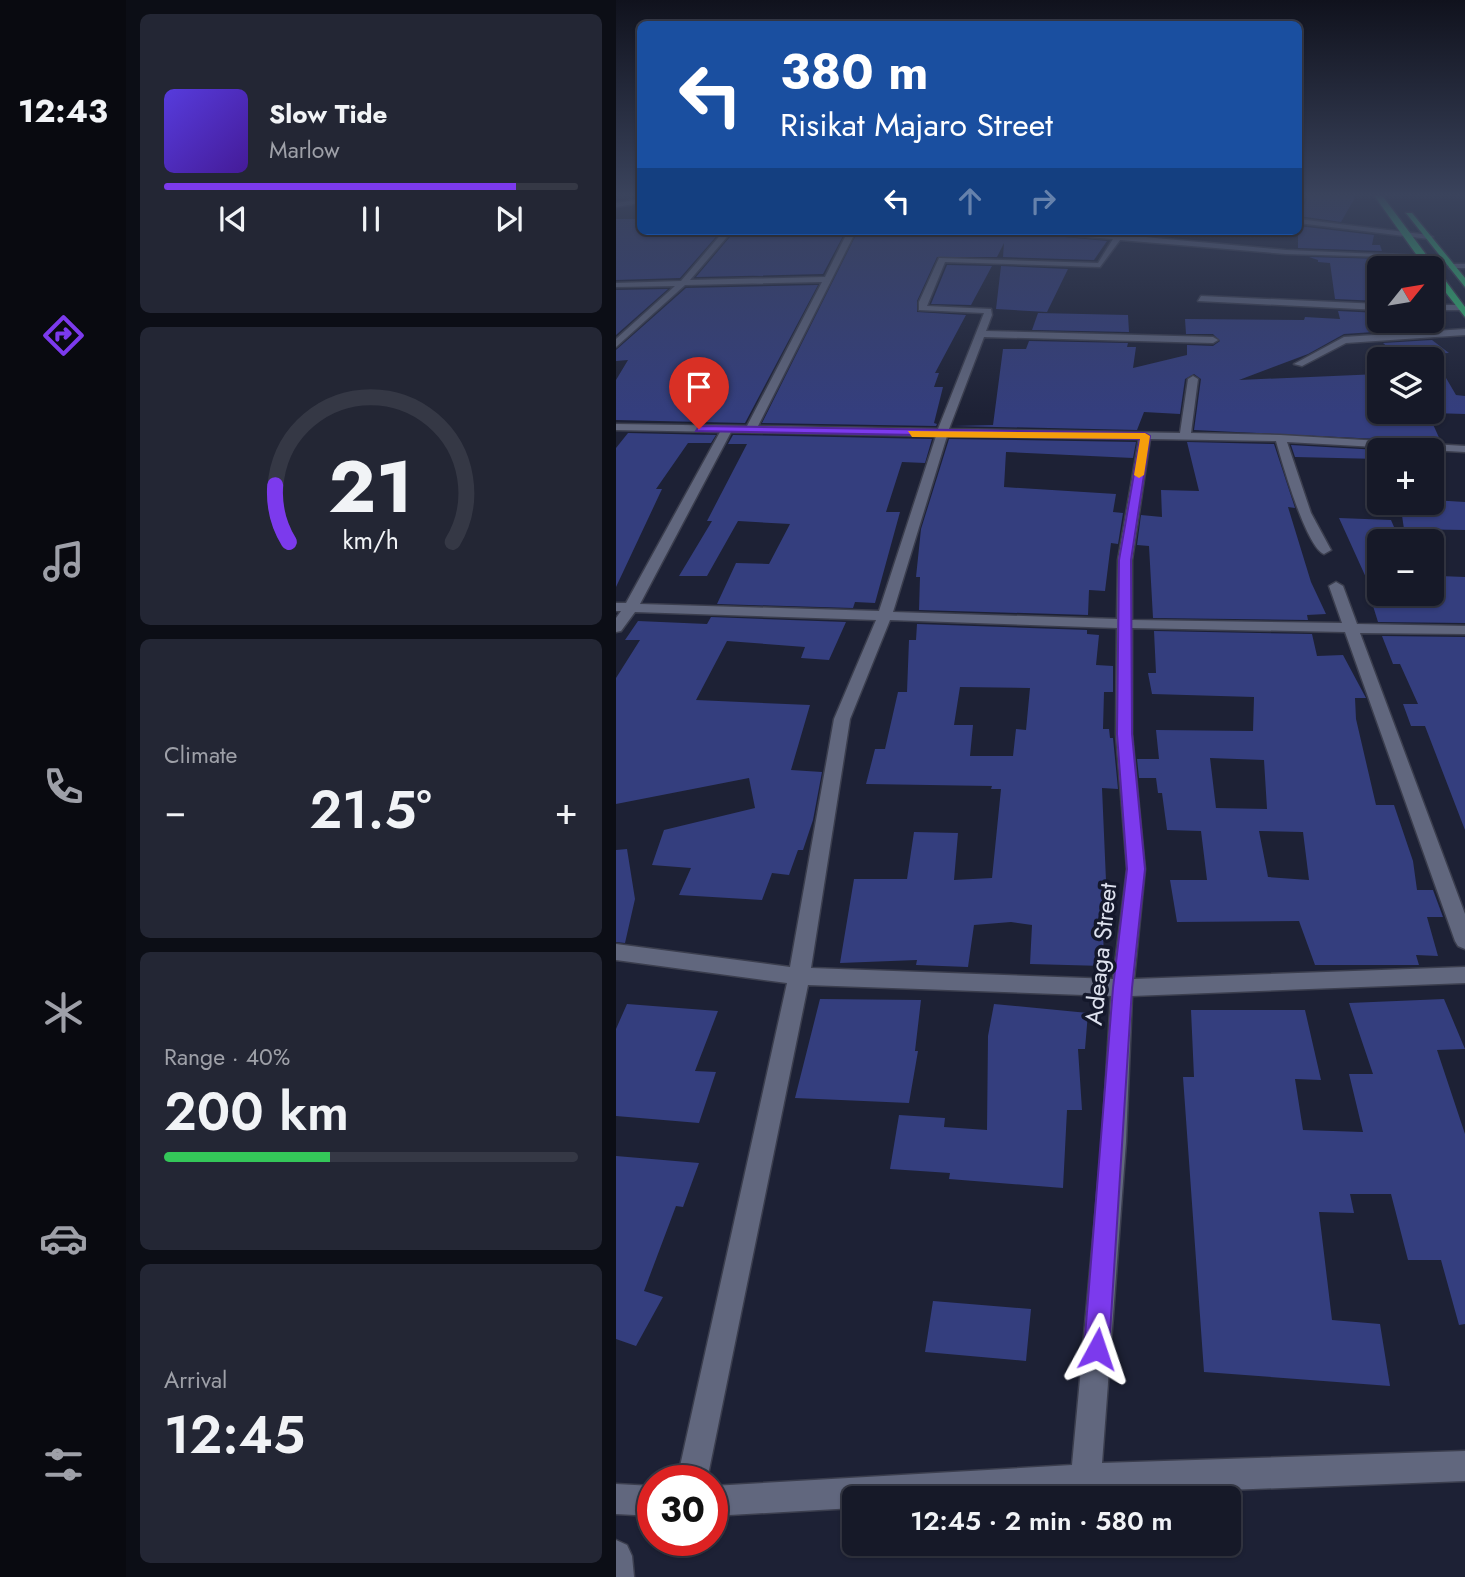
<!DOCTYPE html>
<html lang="en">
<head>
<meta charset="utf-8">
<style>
  :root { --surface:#161928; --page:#232634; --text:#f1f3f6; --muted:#9ea0a8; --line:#353845; --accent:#7c3aed }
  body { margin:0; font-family:Jost,sans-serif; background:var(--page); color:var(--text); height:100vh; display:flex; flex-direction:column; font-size:26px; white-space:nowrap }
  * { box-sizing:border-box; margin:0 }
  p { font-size:23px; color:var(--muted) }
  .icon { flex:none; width:38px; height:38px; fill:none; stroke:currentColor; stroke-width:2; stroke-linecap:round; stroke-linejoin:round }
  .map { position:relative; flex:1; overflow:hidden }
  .details { display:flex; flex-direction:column; gap:14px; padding:14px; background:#0c0e16; width:490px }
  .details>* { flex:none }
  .top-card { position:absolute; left:21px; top:21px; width:665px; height:214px; border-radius:10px; box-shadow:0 2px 5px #0004,0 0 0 2px var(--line); background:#1a4fa0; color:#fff; overflow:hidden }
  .needle { width:46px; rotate:60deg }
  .controls { position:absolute; left:751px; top:256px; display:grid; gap:14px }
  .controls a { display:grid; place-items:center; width:77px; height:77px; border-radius:10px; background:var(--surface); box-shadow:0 2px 5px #0004,0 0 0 2px var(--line); font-size:35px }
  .speed { position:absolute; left:21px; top:1465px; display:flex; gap:14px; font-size:35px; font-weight:700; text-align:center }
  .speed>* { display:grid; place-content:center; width:91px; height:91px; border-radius:50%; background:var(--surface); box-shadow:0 2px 5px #0004,0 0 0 2px var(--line); line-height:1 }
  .speed .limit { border:10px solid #d22; background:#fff; color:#111 }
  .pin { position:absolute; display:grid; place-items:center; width:60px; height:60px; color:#fff; margin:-72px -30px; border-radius:50% 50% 50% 0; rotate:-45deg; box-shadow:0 0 7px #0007 }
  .pin .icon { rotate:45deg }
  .me { position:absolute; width:77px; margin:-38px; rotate:5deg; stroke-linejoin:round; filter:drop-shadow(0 0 5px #0008) }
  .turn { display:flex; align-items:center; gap:24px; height:147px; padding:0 28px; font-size:32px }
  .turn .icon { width:91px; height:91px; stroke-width:2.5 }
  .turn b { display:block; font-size:49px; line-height:60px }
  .lanes { display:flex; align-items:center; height:66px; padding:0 28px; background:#0003; justify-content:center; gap:35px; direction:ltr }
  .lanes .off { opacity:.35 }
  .big { font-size:52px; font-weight:600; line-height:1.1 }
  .details .widget { flex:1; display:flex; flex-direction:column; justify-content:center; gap:10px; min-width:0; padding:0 24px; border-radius:10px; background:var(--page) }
  .details .dial { align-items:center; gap:0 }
  .dial svg { height:182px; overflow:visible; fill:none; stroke:var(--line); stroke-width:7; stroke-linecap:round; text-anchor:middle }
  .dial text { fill:var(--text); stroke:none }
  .song { display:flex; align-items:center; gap:21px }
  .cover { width:84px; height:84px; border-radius:10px; background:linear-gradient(135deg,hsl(250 70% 55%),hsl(260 70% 35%)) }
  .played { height:7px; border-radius:4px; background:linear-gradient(90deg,var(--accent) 85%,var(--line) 85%) }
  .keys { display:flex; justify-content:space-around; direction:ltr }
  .heat { display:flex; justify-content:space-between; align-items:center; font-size:38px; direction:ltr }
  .charge { height:10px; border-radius:5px; background:linear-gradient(90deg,#34c759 40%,var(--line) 0) }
  .trip { position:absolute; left:226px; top:1486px; width:399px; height:70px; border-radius:10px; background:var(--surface); box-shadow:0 2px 5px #0004,0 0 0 2px var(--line); font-weight:600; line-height:70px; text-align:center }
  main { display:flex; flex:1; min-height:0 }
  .dock { display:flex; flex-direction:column; width:126px; justify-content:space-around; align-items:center; background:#090a10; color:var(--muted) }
  .dock .icon { width:49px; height:49px }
  .dock .current { color:var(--accent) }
  .dock b { font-size:32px; color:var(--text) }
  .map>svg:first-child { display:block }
  .building { fill:#343e7e; fill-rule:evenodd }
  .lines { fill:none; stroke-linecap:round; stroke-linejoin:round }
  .minor-casing { stroke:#3b3e4e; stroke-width:3 }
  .highway-casing { stroke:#3b3e4e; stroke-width:3 }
  .minor { fill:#61677e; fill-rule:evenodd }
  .highway { fill:#31c773; fill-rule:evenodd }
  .route { fill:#7c3aed; stroke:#51269a; stroke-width:2 }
  .slow { fill:#f59e0b }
  .labels { text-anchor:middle; stroke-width:7; stroke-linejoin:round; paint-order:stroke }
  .street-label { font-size:24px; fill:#dde1ee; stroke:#14182b }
</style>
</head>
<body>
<main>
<nav class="dock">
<b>12:43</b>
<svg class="icon current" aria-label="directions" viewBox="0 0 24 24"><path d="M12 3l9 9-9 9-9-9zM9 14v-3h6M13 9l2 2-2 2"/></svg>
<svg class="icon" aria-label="music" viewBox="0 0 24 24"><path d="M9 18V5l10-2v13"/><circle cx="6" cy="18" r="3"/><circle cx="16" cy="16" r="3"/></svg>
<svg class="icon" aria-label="phone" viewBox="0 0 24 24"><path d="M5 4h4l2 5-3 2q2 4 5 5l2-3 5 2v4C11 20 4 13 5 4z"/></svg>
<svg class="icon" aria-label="climate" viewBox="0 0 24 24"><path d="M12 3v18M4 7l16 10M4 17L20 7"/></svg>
<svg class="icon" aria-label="car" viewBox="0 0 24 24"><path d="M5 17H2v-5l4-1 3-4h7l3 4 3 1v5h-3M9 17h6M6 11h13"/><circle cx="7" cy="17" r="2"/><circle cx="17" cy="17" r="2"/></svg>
<svg class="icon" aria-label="filters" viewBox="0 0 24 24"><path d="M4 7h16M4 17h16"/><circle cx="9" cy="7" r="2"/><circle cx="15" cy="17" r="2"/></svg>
</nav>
<section class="details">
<div class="widget">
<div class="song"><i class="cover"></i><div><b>Slow Tide</b><p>Marlow</p></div></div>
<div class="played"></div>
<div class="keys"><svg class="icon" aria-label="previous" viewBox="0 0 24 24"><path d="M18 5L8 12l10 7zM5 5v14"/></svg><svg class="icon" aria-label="pause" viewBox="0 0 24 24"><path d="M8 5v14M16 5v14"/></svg><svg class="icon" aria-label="next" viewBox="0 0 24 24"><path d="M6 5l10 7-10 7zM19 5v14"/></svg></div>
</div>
<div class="widget dial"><svg viewBox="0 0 100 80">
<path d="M14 69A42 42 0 1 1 86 69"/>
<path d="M14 69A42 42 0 0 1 8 44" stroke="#7c3aed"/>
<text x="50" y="56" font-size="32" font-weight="700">21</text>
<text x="50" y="72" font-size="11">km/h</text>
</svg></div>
<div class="widget"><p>Climate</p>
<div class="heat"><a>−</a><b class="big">21.5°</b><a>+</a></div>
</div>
<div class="widget"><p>Range · 40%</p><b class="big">200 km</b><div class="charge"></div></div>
<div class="widget"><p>Arrival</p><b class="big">12:45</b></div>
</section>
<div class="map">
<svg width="849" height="1577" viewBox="0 0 849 1577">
  <rect width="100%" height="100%" fill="#1d2135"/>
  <path class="building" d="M693 194H741L725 222 683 216Z
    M0 219H24V233L105 231 64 278 0 280Z
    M682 226 758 235 756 245H764L766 251 682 248Z
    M119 231H188V236H227L207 274 80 277Z
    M242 231H388L491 241 478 260 387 257 388 243 381 257H321L301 301V312L350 315 319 373H323L318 387H327L318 423 321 424 320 426 146 423Z
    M693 257 767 259 768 267H763V301L719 299 714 263 702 262V260Z
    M331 265 376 266 355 305 315 304Z
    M385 266 452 269 431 312 380 309Z
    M202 285 129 423 0 420V380L12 360 0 361V350L70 288Z
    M52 289 0 335V290Z
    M722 311 763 313V320H789L802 329 728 334 692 354 623 380 763 374V411H811L825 442 578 430 585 379 578 374 569 379 564 414 528 412 521 430 337 426 377 425 387 349H410L413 341 512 343 511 347H520L517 368 571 355V345L597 346 604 341 597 334H570L569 319 688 320 689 317 724 319Z
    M422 313 512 315 513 332 416 330Z
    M816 340 833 353 816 354 840 395 849 396V414L816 413V354L782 356 767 343Z
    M12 433 100 435 95 443H72L40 489H46L0 587V448Z
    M117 435 316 439 309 463 286 462 270 512H284L259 603 239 602 237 608 101 604 120 563 153 564 174 524 122 521 91 576H63L96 521H91L131 444H112Z
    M333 439 520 442 517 458 390 452 388 487 500 494 497 512 507 513 502 544 495 543 489 591 473 590 472 615 303 610 304 577H300L305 529Z
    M571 442 658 444 679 508 672 507 695 582 710 614 691 615 692 620 537 618 533 546 521 545 525 515 546 517 545 490 583 491Z
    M675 445 763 450V459L679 457Z
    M816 500 849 502V530L788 529 784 502Z
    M723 518 775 520 784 541H763V593H816V585L828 584 824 576 849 577V623L762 622 753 593H757Z
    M95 617 230 622 213 660 185 658 189 647 111 641 80 700 194 705 175 770 206 772 197 820 187 850H182L173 875 156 873 146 900 63 895 75 868 36 865 48 830 139 808 133 778 0 804V678L24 640H9L22 621 91 624Z
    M301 624 471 630V634L483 635 480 665 497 666V692H488L487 729H493L494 738H497L502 789 486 788 492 927H487L488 966 414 964 416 925 395 922 358 925 352 967 300 965 301 960 224 963 238 879H291L298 832 342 833 338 880 376 878 385 789H375L376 786 250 784 259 749H269L282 692H291L293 640H300ZM344 687 414 688 410 730 400 729 397 756H354L357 725H338Z
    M538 631 696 634 701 656 727 655 750 698H739L740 719 760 805H778L797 861 801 890H817L827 917H811L822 956 800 955 803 965H699L683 921 561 922 554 880H591L585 831 551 830 546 793H542L540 778H523L521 759H543L540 730 637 731 638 697 536 694 532 673H540ZM594 758 648 760 651 809 600 808ZM643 831 687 832 693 880 652 877Z
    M766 636 849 637V830L809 726H795L787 704H802L784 664H777Z
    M11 849 19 899 9 943 0 942V850Z
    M204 999 305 1000 299 1051H302L293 1103 179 1098Z
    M828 999 849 1049 821 1050 849 1134V1324L843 1325 825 1260H792L775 1194H734L738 1213 703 1212 716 1320 764 1324 774 1386 588 1372 567 1077H578L575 1010H689L705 1080 679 1079 687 1130 747 1132 733 1074H757L733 1003Z
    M11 1004 102 1011 79 1071 100 1072 83 1123 0 1116V1029Z
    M378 1004 472 1013 469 1049H462L466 1110H451L447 1188 333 1179 334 1173 274 1169 283 1115 329 1118 328 1127 371 1130 372 1036Z
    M0 1156 83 1163 67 1207 60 1206 28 1291 47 1297 20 1346 0 1339Z
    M317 1301 415 1309 410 1361 309 1352Z"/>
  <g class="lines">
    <g class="minor-casing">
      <path id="minor" d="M24 199V203L0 207V203Z
        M682 219 813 235 817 237 813 239 682 223Z
        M108 231H116L74 280 209 277 232 231H240L142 426 322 429 368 313 303 310V302L323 258 482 263 497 239 391 231H510L507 235 670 250 812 256 808 258 670 254 504 240 484 267 329 262 311 306 375 309 376 315 370 331 597 337 602 340 597 343 368 337 333 429 564 433 572 379 577 376 582 379 575 433 664 435 849 446V452L671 442 695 513 715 550 708 554C690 547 666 462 660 441L534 439 516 560V620L726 623 713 586 720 582 727 586 741 624 849 626V634L744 633 849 914V949L842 946 839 941 729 632 516 628V734L529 869 518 979 849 967V983L516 996 510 1142 486 1463 849 1451V1481L404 1498H238V1508L96 1516V1486L456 1465 486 1142 495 996 192 985 91 1480H61L171 983 0 960V944L174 967 218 719 260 620 19 612 5 631 0 632V618L5 611H0V603H10L104 432 0 430V424L131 426 206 282 69 285 0 347V339L59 286 0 287V283L65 281ZM115 432 320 436 263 611 24 604ZM331 436 523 439 502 560 501 619 277 612ZM274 620 501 628 500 734 511 869 497 979 195 968 234 719Z
        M836 264H849V268H833Z
        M585 296 763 304V310L582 301Z
        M847 305 844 310H816V305Z
        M849 329V335L730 343 686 366 678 364 728 337Z
        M0 1484 37 1486V1516L0 1514Z
        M0 1540 11 1545 16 1556 18 1577H0Z"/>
    </g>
    <g class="highway-casing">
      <path id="highway" d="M757 194H765L849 307V317L816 275V268H810Z
        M790 213H796L849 278V287Z"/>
    </g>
    <use href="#minor" class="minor"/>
    <use href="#highway" class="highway"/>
  </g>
  <linearGradient id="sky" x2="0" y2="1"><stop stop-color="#10121d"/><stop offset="0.47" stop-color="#3a435c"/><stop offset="1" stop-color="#3a435c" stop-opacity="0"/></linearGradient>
  <rect width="849" height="415" fill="url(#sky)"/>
  <path class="route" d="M83 426 529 433 534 436 515 560 516 734 529 869 516 988 493 1349 489 1358 481 1362 472 1358 468 1349 497 988 511 869 501 734 503 560 524 439 80 431Z"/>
  <path class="slow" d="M292 431 529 433 534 436 528 475 523 478 518 475 524 439 296 437Z"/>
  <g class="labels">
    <g class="street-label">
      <text transform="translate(485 954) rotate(-84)" y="8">Adeaga Street</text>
    </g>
  </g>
</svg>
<div class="controls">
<a><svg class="needle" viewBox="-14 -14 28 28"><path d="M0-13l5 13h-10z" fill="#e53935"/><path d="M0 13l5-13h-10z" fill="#9ea0a8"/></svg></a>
<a><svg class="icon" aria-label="layers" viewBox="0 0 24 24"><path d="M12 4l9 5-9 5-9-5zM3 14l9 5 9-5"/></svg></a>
<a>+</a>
<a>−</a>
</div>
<div class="speed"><div class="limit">30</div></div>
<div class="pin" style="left:83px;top:429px;background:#d93025"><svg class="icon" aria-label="arrive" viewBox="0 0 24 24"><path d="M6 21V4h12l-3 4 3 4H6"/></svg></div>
<svg class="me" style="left:481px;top:1349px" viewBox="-20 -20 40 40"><path d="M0-17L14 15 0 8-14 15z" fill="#7c3aed" stroke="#fff" stroke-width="4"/></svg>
<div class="trip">12:45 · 2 min · 580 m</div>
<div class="top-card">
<div class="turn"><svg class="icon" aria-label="left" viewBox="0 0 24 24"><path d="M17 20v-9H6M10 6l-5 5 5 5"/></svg><div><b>380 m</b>Risikat Majaro Street</div></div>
<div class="lanes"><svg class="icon" aria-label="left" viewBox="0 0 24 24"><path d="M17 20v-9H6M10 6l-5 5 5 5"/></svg><svg class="icon off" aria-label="ahead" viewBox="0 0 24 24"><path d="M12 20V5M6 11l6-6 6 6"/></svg><svg class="icon off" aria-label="right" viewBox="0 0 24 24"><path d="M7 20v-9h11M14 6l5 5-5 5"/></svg></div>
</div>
</div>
</main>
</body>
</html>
